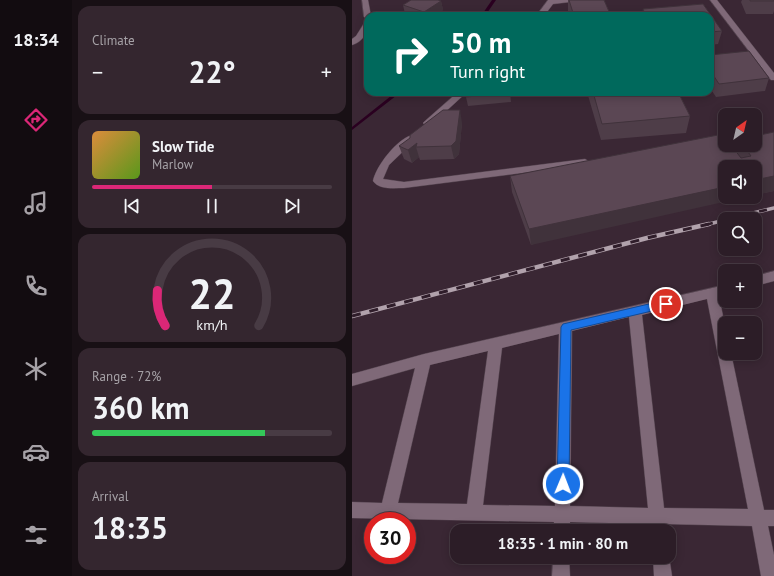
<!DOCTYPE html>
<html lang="en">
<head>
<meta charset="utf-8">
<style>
  :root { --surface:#2c1d27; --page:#34262f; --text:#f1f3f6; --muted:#a6a2a7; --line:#483b44; --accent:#db2777 }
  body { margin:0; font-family:"PT Sans",sans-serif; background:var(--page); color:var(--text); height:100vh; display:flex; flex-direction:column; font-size:15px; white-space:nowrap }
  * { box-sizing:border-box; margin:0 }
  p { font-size:13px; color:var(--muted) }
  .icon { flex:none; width:22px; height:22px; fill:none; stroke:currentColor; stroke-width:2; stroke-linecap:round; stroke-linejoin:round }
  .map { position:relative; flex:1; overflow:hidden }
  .side { display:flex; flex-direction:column; gap:6px; padding:6px; background:#181015; width:280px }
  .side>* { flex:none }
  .hud { position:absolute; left:12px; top:12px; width:350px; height:84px; border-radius:12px; box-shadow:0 2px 10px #0003,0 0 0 1px var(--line); background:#00695c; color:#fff; overflow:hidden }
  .needle { width:26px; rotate:34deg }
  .controls { position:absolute; left:366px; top:108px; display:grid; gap:8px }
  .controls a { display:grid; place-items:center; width:44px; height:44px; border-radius:8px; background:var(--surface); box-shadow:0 2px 10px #0003,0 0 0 1px var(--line); font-size:20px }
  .speed { position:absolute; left:12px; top:512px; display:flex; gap:8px; font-size:20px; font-weight:700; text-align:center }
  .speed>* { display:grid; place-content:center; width:52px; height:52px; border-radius:50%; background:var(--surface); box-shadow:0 2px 10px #0003,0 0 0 1px var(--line); line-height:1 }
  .speed .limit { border:6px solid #d22; background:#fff; color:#111 }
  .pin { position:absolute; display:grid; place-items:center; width:34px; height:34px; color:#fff; margin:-17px; border:2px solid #fff; border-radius:50%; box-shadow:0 1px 4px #0007 }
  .me { position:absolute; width:44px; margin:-22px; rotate:1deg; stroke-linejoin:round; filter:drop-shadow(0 0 3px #0008) }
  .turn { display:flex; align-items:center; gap:14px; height:84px; padding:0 20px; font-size:18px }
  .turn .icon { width:52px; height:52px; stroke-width:2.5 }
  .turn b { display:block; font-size:28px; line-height:34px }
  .big { font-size:30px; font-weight:700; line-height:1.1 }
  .side .card { flex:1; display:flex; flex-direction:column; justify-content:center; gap:6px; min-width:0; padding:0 14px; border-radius:12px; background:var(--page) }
  .side .dial { align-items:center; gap:0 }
  .dial svg { height:104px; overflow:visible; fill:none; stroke:var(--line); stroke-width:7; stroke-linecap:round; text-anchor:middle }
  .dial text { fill:var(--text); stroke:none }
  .song { display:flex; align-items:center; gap:12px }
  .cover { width:48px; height:48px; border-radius:6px; background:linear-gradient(135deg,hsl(30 70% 55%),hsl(90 70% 35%)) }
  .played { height:4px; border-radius:2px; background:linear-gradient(90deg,var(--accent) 50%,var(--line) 50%) }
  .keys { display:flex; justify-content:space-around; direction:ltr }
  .heat { display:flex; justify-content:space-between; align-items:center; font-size:22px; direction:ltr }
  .charge { height:6px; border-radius:3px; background:linear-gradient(90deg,#34c759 72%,var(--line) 0) }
  .trip { position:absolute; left:98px; top:524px; width:226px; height:40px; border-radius:12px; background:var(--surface); box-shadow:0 2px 10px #0003,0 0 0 1px var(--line); font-weight:700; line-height:40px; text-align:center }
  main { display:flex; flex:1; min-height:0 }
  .dock { display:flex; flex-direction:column; width:72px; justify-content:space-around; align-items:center; background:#120c10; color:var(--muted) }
  .dock .icon { width:28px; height:28px }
  .dock .active { color:var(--accent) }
  .dock b { font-size:18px; color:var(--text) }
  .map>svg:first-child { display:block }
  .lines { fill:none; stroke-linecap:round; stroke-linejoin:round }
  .stream { fill:#2a0020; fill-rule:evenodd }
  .minor-casing { stroke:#54444f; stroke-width:1 }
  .minor { fill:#7f6978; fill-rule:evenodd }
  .rail-far1-casing { stroke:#b1a2ac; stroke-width:3.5 }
  .rail-casing { stroke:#b1a2ac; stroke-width:4.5 }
  .rail-far1 { stroke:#2f1d2a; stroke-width:2.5; stroke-dasharray:8; stroke-linecap:butt }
  .rail { stroke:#2f1d2a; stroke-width:3; stroke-dasharray:9; stroke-linecap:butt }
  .wall { fill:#4e3d48 }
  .shaded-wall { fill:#40323b }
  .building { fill:#5b4754; stroke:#40323b }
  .route { fill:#1a73e8; stroke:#114b97 }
</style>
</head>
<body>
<main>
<nav class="dock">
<b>18:34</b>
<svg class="icon active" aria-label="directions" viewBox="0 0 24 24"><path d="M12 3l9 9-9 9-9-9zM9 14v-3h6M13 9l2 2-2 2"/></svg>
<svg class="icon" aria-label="music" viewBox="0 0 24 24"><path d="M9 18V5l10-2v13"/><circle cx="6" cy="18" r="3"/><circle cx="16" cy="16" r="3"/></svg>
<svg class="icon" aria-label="phone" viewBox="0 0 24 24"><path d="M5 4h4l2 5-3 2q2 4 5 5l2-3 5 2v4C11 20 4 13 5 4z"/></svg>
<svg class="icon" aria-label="climate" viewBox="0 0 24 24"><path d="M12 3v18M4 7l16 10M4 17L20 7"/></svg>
<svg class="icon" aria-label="car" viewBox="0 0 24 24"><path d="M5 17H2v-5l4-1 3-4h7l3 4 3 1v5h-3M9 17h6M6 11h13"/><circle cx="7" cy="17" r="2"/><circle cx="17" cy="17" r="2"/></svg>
<svg class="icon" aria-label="filters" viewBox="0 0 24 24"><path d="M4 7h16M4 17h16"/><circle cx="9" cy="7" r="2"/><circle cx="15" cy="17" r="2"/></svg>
</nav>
<section class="side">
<div class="card"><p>Climate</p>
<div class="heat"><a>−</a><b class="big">22°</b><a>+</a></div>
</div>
<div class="card">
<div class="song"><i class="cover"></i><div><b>Slow Tide</b><p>Marlow</p></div></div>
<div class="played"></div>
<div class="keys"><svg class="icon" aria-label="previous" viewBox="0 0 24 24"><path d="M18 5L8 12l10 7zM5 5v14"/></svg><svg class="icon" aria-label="pause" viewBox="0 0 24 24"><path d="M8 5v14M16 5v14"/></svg><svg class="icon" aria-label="next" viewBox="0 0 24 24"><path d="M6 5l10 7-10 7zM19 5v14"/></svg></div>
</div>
<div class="card dial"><svg viewBox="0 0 100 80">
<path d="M14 69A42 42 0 1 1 86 69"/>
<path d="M14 69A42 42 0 0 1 8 42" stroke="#db2777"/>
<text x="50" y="56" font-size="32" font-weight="700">22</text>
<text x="50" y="72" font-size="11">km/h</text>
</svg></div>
<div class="card"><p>Range · 72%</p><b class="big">360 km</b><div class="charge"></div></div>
<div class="card"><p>Arrival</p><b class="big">18:35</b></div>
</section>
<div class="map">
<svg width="422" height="576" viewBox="0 0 422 576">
  <rect width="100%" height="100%" fill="#3a2734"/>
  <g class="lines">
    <path class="stream" d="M140 0H144L133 16H129Z
      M44 92H49L0 130V127Z"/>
    <g class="minor-casing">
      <path id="minor" d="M10 0H16L19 16H16V19L12 17Z
        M196 0H221L218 2 201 4 192 16H184Z
        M358 0H365L422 73V80H419Z
        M13 22H16C16 32 11 42 0 45V39L4 36Z
        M106 92H115L79 125H73L71 123 73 121Z
        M60 135 65 138 37 165 31 179 52 182 233 159 238 162 233 165 52 188C42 188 27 190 21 181 24 166 45 139 60 135Z
        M422 271V281L403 286V276Z
        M373 285V295L367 296 373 326V353H379L412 510H422V526H416L422 555V576H409L400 526 313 524 314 531H298L297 524 218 522V531H202V522L0 518V502L30 503 63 368 0 386V374L72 354ZM355 299 396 509 312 508 290 315ZM277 317 296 508 218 506 220 331ZM207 334 203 506 131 505 150 348ZM136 351 115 504 46 503 78 365Z
        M317 556 320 576H302L301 557Z
        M201 557H217L218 576H200Z"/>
    </g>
    <use href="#minor" class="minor"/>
    <g class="rail-far1-casing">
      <path id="rail-far1" d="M376 219 422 208
        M353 225 373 220"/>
    </g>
    <g class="rail-casing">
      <path id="rail" d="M0 316 295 238 357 224"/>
    </g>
    <use href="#rail-far1" class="rail-far1"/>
    <use href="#rail" class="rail"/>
  </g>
  <path class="wall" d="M216 0H252L259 16H217L216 12Z
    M390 0H422V11L421 14H394L389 2Z
    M89 1 91 10 82 16H59L53 14 51 5Z
    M351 4 370 31 366 44 358 45V16H290L291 9Z
    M358 55 417 78 413 91 364 97 358 88Z
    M158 92 159 102 116 106 114 97Z
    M235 92H326L338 116 334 133 249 140Z
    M110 123 107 154 102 159 68 160 67 157 60 163 52 159 47 146Z
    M384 145H403L422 191 403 195V167L179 245 160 192 158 176 383 149Z"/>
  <path class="shaded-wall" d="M89 1 91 10 82 16H72V12Z
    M108 110 110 123 107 154 102 159 99 146Z
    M65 143 64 147 67 157 60 163 56 150Z
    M422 176V191L403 195V180Z
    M373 187V197H394L179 245 177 229Z"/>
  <path class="building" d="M59 0H86L89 1 72 12 51 5Z
    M217 0H252L259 16H222Z
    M398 0H422V1H398Z
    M351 4 370 31 358 32V16H294L291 9Z
    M397 51 417 78 367 84 358 70V55Z
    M114 92H158V93L114 97Z
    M241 92H326L338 116 250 124Z
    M91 110H108L104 141 99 146 64 147 65 143 56 150 47 146 58 138V135Z
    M422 132V176L403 180V167H373V187L177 229 158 176 371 134 373 137V145H379L389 158 399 156 391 145H403V136Z"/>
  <path class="route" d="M314 300 317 301 319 304 317 307 219 330 217 484 215 489 211 490 207 489 205 484 209 327 211 324Z"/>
</svg>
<div class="controls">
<a><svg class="needle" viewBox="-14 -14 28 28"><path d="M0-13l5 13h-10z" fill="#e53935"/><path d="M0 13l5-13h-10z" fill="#a6a2a7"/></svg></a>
<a><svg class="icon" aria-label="sound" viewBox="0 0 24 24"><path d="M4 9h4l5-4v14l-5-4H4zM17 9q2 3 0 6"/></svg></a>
<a><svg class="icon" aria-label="search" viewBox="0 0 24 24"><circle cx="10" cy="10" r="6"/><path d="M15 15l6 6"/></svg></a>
<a>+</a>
<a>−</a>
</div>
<div class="speed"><div class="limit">30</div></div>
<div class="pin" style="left:314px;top:304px;background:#d93025"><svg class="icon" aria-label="arrive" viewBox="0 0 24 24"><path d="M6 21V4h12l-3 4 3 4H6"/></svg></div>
<svg class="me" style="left:211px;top:484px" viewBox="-20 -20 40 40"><circle r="17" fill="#1a73e8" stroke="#fff" stroke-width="3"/><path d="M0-11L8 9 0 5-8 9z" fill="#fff"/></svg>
<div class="trip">18:35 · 1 min · 80 m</div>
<div class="hud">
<div class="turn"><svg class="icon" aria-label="right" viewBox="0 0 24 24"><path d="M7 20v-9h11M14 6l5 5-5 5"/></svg><div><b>50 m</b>Turn right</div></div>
</div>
</div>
</main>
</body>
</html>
